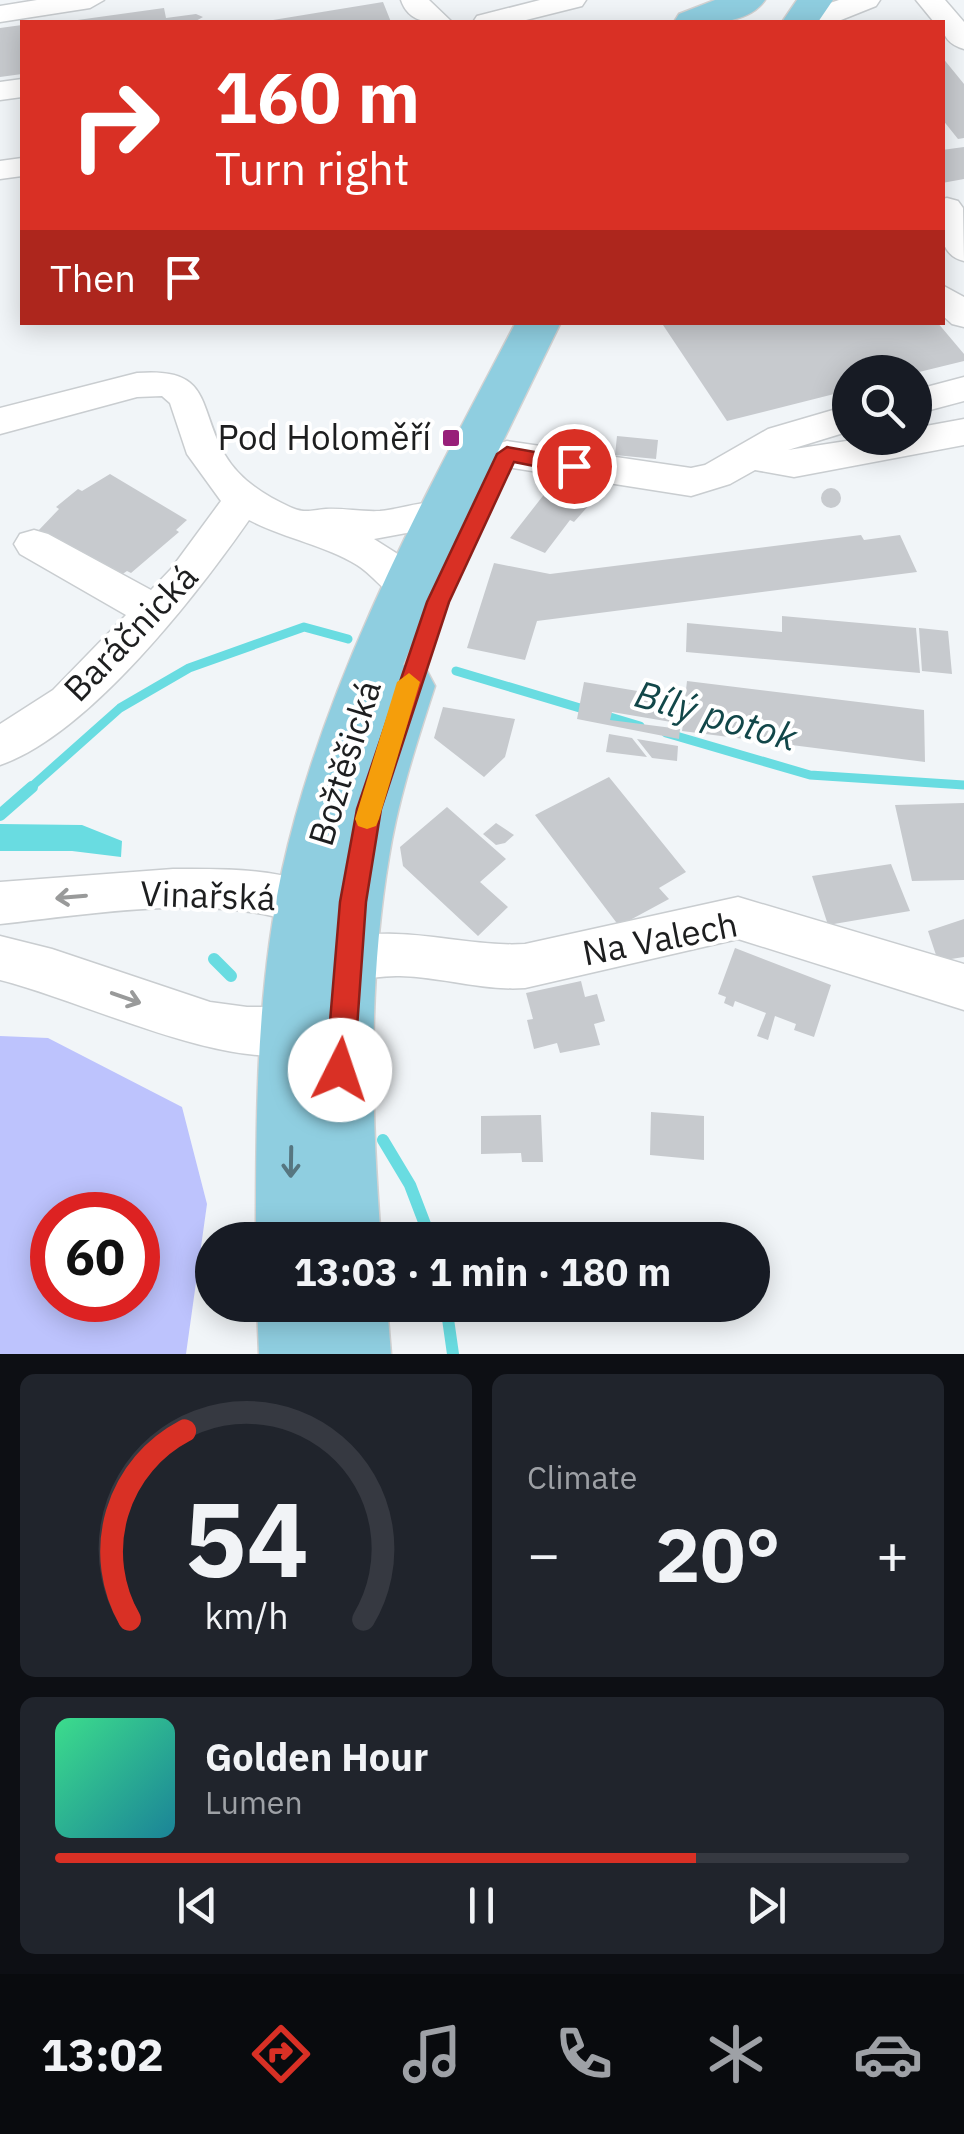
<!DOCTYPE html>
<html lang="en">
<head>
<meta charset="utf-8">
<style>
  :root { --surface:#171b24; --page:#20242c; --text:#f1f3f6; --muted:#9ea1a6; --line:#363941; --accent:#d93025 }
  body { margin:0; font-family:"IBM Plex Sans",sans-serif; background:var(--page); color:var(--text); height:100vh; display:flex; flex-direction:column; font-size:38px; white-space:nowrap }
  * { box-sizing:border-box; margin:0 }
  p { font-size:32px; color:var(--muted) }
  .icon { flex:none; width:55px; height:55px; fill:none; stroke:currentColor; stroke-width:2; stroke-linecap:round; stroke-linejoin:round }
  .map { position:relative; height:1354px; overflow:hidden }
  .panel { display:flex; flex-direction:column; gap:20px; padding:20px; background:#0d0f14; flex:1 }
  .panel>* { flex:none }
  .guide { position:absolute; left:20px; top:20px; width:925px; height:305px; border-radius:0px; box-shadow:0 5px 25px #0003; background:#d93025; color:#fff; overflow:hidden }
  .buttons { position:absolute; left:832px; top:355px; display:grid; gap:20px }
  .buttons a { display:grid; place-items:center; width:100px; height:100px; border-radius:50%; background:var(--surface); box-shadow:0 5px 25px #0003; font-size:50px }
  .speed { position:absolute; left:30px; top:1192px; display:flex; gap:20px; font-size:50px; font-weight:700; text-align:center }
  .speed>* { display:grid; place-content:center; width:130px; height:130px; border-radius:50%; background:var(--surface); box-shadow:0 5px 25px #0003; line-height:1 }
  .speed .limit { border:15px solid #d22; background:#fff; color:#111 }
  .pin { position:absolute; display:grid; place-items:center; width:85px; height:85px; color:#fff; margin:-42px; border:5px solid #fff; border-radius:50%; box-shadow:0 2px 10px #0007 }
  .me { position:absolute; width:110px; margin:-55px; rotate:4deg; stroke-linejoin:round; filter:drop-shadow(0 0 8px #0008) }
  .turn { display:flex; align-items:center; gap:35px; height:210px; padding:0 30px; font-size:45px }
  .turn .icon { width:130px; height:130px; stroke-width:2.5 }
  .turn b { display:block; font-size:70px; line-height:85px }
  .then { display:flex; align-items:center; height:95px; padding:0 30px; background:#0003; gap:20px; font-size:38px }
  .big { font-size:75px; font-weight:700; line-height:1.1 }
  .panel .widget { flex:1; display:flex; flex-direction:column; justify-content:center; gap:15px; min-width:0; padding:0 35px; border-radius:15px; background:var(--page) }
  .panel .dial { align-items:center; gap:0 }
  .dial svg { height:260px; overflow:visible; fill:none; stroke:var(--line); stroke-width:7; stroke-linecap:round; text-anchor:middle }
  .dial text { fill:var(--text); stroke:none }
  .song { display:flex; align-items:center; gap:30px }
  .cover { width:120px; height:120px; border-radius:15px; background:linear-gradient(135deg,hsl(150 70% 55%),hsl(190 70% 35%)) }
  .played { height:10px; border-radius:5px; background:linear-gradient(90deg,var(--accent) 75%,var(--line) 75%) }
  .keys { display:flex; justify-content:space-around; direction:ltr }
  .heat { display:flex; justify-content:space-between; align-items:center; font-size:55px; direction:ltr }
  .panel .tiles { flex:1; display:grid; gap:20px; grid-template-columns:1fr 1fr }
  .widget:last-child { grid-column:span 2 }
  .trip { position:absolute; left:195px; top:1222px; width:575px; height:100px; border-radius:50px; background:var(--surface); box-shadow:0 5px 25px #0003; font-weight:700; line-height:100px; text-align:center }
  .tab-bar { display:flex; height:160px; justify-content:space-around; align-items:center; background:#090b0e; color:var(--muted) }
  .tab-bar .icon { width:70px; height:70px }
  .tab-bar .selected { color:var(--accent) }
  .tab-bar b { font-size:45px; color:var(--text) }
  .map>svg:first-child { display:block }
  .green { fill:#bdc3fd; fill-rule:evenodd }
  .water { fill:#69dce1 }
  .lines { fill:none; stroke-linecap:round; stroke-linejoin:round }
  .stream-far1 { stroke:#69dce1; stroke-width:9 }
  .stream { stroke:#69dce1; stroke-width:12 }
  .building { fill:#c7cace }
  .minor-casing { stroke:#c9cdd0; stroke-width:3 }
  .major-casing { stroke:#d2d2d2; stroke-width:3 }
  .minor { fill:#fff; fill-rule:evenodd }
  .major { fill:#8fcee0; fill-rule:evenodd }
  .oneway { stroke:#999a9a }
  .oneway2 { stroke:#567680 }
  .route { fill:#d93025; stroke:#8d1f18; stroke-width:2.5 }
  .slow { fill:#f59e0b }
  .poi-dot { fill:#981f79; stroke:#fff; stroke-width:4 }
  .labels { text-anchor:middle; stroke-width:8; stroke-linejoin:round; paint-order:stroke }
  .poi-label { font-size:35px; fill:#1d1e1f; stroke:#fff; text-anchor:end }
  .street-label { font-size:35px; fill:#1d1e1f; stroke:#fff }
  .water-label { font-size:38px; font-style:italic; fill:#124749; stroke:#fff }
</style>
</head>
<body>
<div class="map">
<svg width="964" height="1354" viewBox="0 0 964 1354">
  <rect width="100%" height="100%" fill="#f1f5f8"/>
  <path class="green" d="M0 1036 48 1038 182 1107 207 1204 186 1354H0ZM52 1215H138V1300H52Z"/>
  <path class="water" d="M0 824 82 825 122 841 121 857 72 851H0Z"/>
  <g class="lines">
    <path class="stream-far1" d="M456 671 640 726
      M666 733 810 775 964 785
      M29 789 120 708 189 668 304 627 348 639"/>
    <path class="stream" d="M0 815 32 787
      M214 959 231 976
      M383 1140 410 1185 431 1240
      M446 1305 453 1354"/>
  </g>
  <path class="building" d="M383 2 391 22H273V20Z
    M164 8 166 18 196 14 203 17 194 22H63Z
    M22 25V74L0 77V28Z
    M942 57 964 84V138L958 139 942 119Z
    M964 147V179L942 183V150Z
    M661 322H937L964 354V361L915 373 850 372V390L727 421Z
    M617 436 658 440 656 459 615 455Z
    M110 474 187 520 176 530 179 532 131 573 127 571 114 580 37 532 59 509 56 507 78 489 82 491Z
    M583 481 590 504 574 522 570 520 545 553 510 538 553 483Z
    M821 498a10 10 0 1 1 20 0a10 10 0 1 1-20 0Z
    M861 535 864 540 900 535 917 572 537 621 525 660 467 648 494 563 550 574Z
    M782 616 916 628 920 673 686 652 687 623 782 632Z
    M919 628 948 631 952 674 922 671Z
    M687 681 924 710 925 762 682 731 683 724 612 712 610 720 680 729 679 739 577 719 584 682 685 699Z
    M443 707 515 719 505 757 484 777 434 738Z
    M609 734 632 738 647 757 606 752Z
    M637 739 678 746 677 761 652 758Z
    M609 777 686 872 659 888 669 899 619 926 535 815Z
    M964 803V880L912 881 895 805Z
    M447 807 506 859 480 882 508 907 478 936 403 866 400 847Z
    M496 823 514 835 505 843 496 845 483 834Z
    M891 864 910 911 828 925 812 876Z
    M964 919V957L938 961 928 931Z
    M735 948 831 985 814 1037 794 1030 796 1024 775 1016 768 1040 757 1036 766 1013 735 1001 733 1007 724 1003 726 997 718 994Z
    M581 981 585 997 597 994 605 1021 594 1024 600 1045 560 1053 557 1043 534 1049 527 1020 533 1019 526 993Z
    M651 1112 704 1116V1160L650 1155Z
    M541 1115 543 1162H522L521 1153 481 1154V1116Z
    M550 1305H621L620 1322 549 1314Z"/>
  <g class="lines">
    <g class="minor-casing">
      <path id="minor" d="M37 0H104L90 8 0 22V6Z
        M401 0H429L452 22C431 23 409 24 401 0Z
        M540 0H586L582 6 518 22H473L477 16Z
        M839 0H880L876 6 836 22H805L824 5Z
        M916 0H945L964 22V49C950 45 942 37 942 22H934Z
        M22 79V97L0 100V82Z
        M22 158V176L0 179V161Z
        M947 198 958 201 963 208 964 261C935 254 942 224 942 199Z
        M942 285 964 297V327L952 324 942 315Z
        M137 373C213 367 197 406 225 455 239 479 265 496 290 507 305 514 311 510 326 509 344 508 362 512 380 511 405 509 430 497 455 504L460 514 455 524 374 539 404 558 426 587 420 598C390 607 381 580 357 565 324 545 283 538 249 520 196 596 88 735 0 765V724L53 690 126 615 20 554 14 544 20 534 34 530 48 534 151 590 171 569 221 501 187 454 170 403 162 396 137 397 0 434V408Z
        M964 377V401L915 414V390Z
        M850 405V431L788 450 866 438H915V428L964 419V445L794 477 755 470 730 484 691 496 507 467 494 463 488 454 494 445 507 441 691 468 705 465 768 429Z
        M173 869C224 869 328 865 353 919L346 934 329 940C309 933 293 920 272 916 189 897 84 915 0 924V882Z
        M738 897 964 964V1010L738 939 525 988C482 991 443 977 400 976 375 975 355 984 331 975L324 959 331 943C394 920 460 948 525 944Z
        M0 936 52 949 210 1002 247 1007H284L313 991 331 998 338 1014C330 1033 315 1050 293 1054 217 1067 80 1000 0 980Z"/>
    </g>
    <g class="major-casing">
      <path id="major" d="M715 0H765C747 26 702 24 674 22L679 14Z
        M797 0H833L818 22H782Z
        M516 322H561L464 521 403 665 427 671 435 686C417 742 398 799 389 857 368 983 371 1112 381 1240H256C256 1117 256 992 282 871 325 676 424 498 516 322Z
        M257 1305H387L391 1354H259Z"/>
    </g>
    <use href="#minor" class="minor"/>
    <use href="#major" class="major"/>
  </g>
  <defs><path id="oneway-shaft" d="M-6 0H5M1.5-3L5.5 0L1.5 3" fill="none" stroke-width="1.6" stroke-linecap="round" stroke-linejoin="round" transform="scale(2.5)"/></defs>
  <g class="oneway">
    <use href="#oneway-shaft" transform="translate(71 897) rotate(175)"/>
    <use href="#oneway-shaft" transform="translate(126 998) rotate(19)"/>
  </g>
  <use class="oneway2" href="#oneway-shaft" transform="translate(291 1162) rotate(91)"/>
  <path class="route" d="M507 447 574 459 584 466 574 474 514 462 449 602 381 809 366 902 354 1070 350 1079 340 1083 330 1079 326 1070 340 902 357 809 427 602 497 454Z"/>
  <path class="slow" d="M409 673 420 682 379 819 376 826 367 829 358 826 355 819 397 682Z"/>
  <rect class="poi-dot" x="441" y="428" width="20" height="20" rx="5"/>
  <g class="labels">
    <g class="poi-label">
      <text x="431" y="450">Pod Holoměří</text>
    </g>
    <g class="street-label">
      <text transform="translate(131 633) rotate(-46)" y="12">Baráčnická</text>
      <text transform="translate(345 763) rotate(-73)" y="12">Božtěšická</text>
      <text transform="translate(208 896) rotate(2)" y="12">Vinařská</text>
      <text transform="translate(660 939) rotate(-11)" y="12">Na Valech</text>
    </g>
    <g class="water-label">
      <text transform="translate(716 716) rotate(16)" y="13">Bílý potok</text>
    </g>
  </g>
</svg>
<div class="buttons">
<a><svg class="icon" aria-label="search" viewBox="0 0 24 24"><circle cx="10" cy="10" r="6"/><path d="M15 15l6 6"/></svg></a>
</div>
<div class="speed"><div class="limit">60</div></div>
<div class="pin" style="left:574px;top:466px;background:#d93025"><svg class="icon" aria-label="arrive" viewBox="0 0 24 24"><path d="M6 21V4h12l-3 4 3 4H6"/></svg></div>
<svg class="me" style="left:340px;top:1070px" viewBox="-20 -20 40 40"><circle r="19" fill="#fff"/><path d="M0-13L10 11 0 6-10 11z" fill="#d93025"/></svg>
<div class="trip">13:03 · 1 min · 180 m</div>
<div class="guide">
<div class="turn"><svg class="icon" aria-label="right" viewBox="0 0 24 24"><path d="M7 20v-9h11M14 6l5 5-5 5"/></svg><div><b>160 m</b>Turn right</div></div>
<div class="then">Then<svg class="icon" aria-label="arrive" viewBox="0 0 24 24"><path d="M6 21V4h12l-3 4 3 4H6"/></svg></div>
</div>
</div>
<section class="panel">
<div class="tiles">
<div class="widget dial"><svg viewBox="0 0 100 80">
<path d="M14 69A42 42 0 1 1 86 69"/>
<path d="M14 69A42 42 0 0 1 31 11" stroke="#d93025"/>
<text x="50" y="56" font-size="32" font-weight="700">54</text>
<text x="50" y="72" font-size="11">km/h</text>
</svg></div>
<div class="widget"><p>Climate</p>
<div class="heat"><a>−</a><b class="big">20°</b><a>+</a></div>
</div>
<div class="widget">
<div class="song"><i class="cover"></i><div><b>Golden Hour</b><p>Lumen</p></div></div>
<div class="played"></div>
<div class="keys"><svg class="icon" aria-label="previous" viewBox="0 0 24 24"><path d="M18 5L8 12l10 7zM5 5v14"/></svg><svg class="icon" aria-label="pause" viewBox="0 0 24 24"><path d="M8 5v14M16 5v14"/></svg><svg class="icon" aria-label="next" viewBox="0 0 24 24"><path d="M6 5l10 7-10 7zM19 5v14"/></svg></div>
</div>
</div>
</section>
<nav class="tab-bar">
<b>13:02</b>
<svg class="icon selected" aria-label="directions" viewBox="0 0 24 24"><path d="M12 3l9 9-9 9-9-9zM9 14v-3h6M13 9l2 2-2 2"/></svg>
<svg class="icon" aria-label="music" viewBox="0 0 24 24"><path d="M9 18V5l10-2v13"/><circle cx="6" cy="18" r="3"/><circle cx="16" cy="16" r="3"/></svg>
<svg class="icon" aria-label="phone" viewBox="0 0 24 24"><path d="M5 4h4l2 5-3 2q2 4 5 5l2-3 5 2v4C11 20 4 13 5 4z"/></svg>
<svg class="icon" aria-label="climate" viewBox="0 0 24 24"><path d="M12 3v18M4 7l16 10M4 17L20 7"/></svg>
<svg class="icon" aria-label="car" viewBox="0 0 24 24"><path d="M5 17H2v-5l4-1 3-4h7l3 4 3 1v5h-3M9 17h6M6 11h13"/><circle cx="7" cy="17" r="2"/><circle cx="17" cy="17" r="2"/></svg>
</nav>
</body>
</html>
